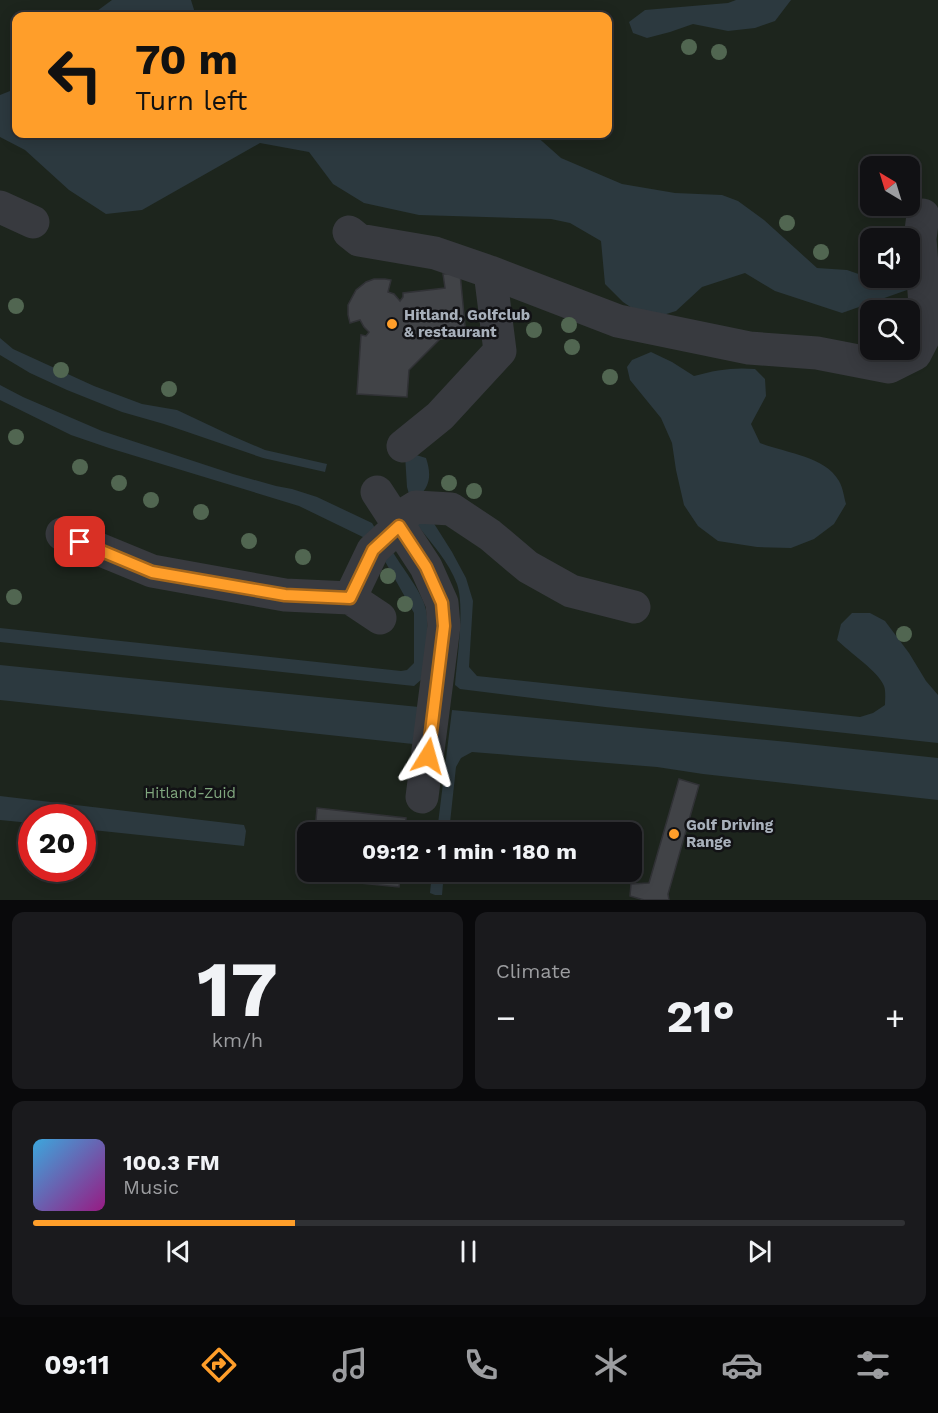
<!DOCTYPE html>
<html lang="en">
<head>
<meta charset="utf-8">
<style>
  :root { --surface:#111114; --page:#1a1a1d; --text:#f1f3f6; --muted:#9c9da0; --line:#303134; --accent:#ff9e2a }
  body { margin:0; font-family:"Work Sans",sans-serif; background:var(--page); color:var(--text); height:100vh; display:flex; flex-direction:column; font-size:22px; white-space:nowrap }
  * { box-sizing:border-box; margin:0 }
  p { font-size:20px; color:var(--muted) }
  .icon { flex:none; width:33px; height:33px; fill:none; stroke:currentColor; stroke-width:2; stroke-linecap:round; stroke-linejoin:round }
  .map { position:relative; height:900px; overflow:hidden }
  .sheet { display:flex; flex-direction:column; gap:12px; padding:12px; background:#09090b; flex:1 }
  .sheet>* { flex:none }
  .guide { position:absolute; left:12px; top:12px; width:600px; height:126px; border-radius:12px; box-shadow:0 3px 15px #0003,0 0 0 2px var(--line); background:#ff9e2a; color:#111; overflow:hidden }
  .needle { width:39px; rotate:322deg }
  .fabs { position:absolute; left:860px; top:156px; display:grid; gap:12px }
  .fabs a { display:grid; place-items:center; width:60px; height:60px; border-radius:12px; background:var(--surface); box-shadow:0 3px 15px #0003,0 0 0 2px var(--line); font-size:30px }
  .speed { position:absolute; left:18px; top:804px; display:flex; gap:12px; font-size:30px; font-weight:700; text-align:center }
  .speed>* { display:grid; place-content:center; width:78px; height:78px; border-radius:50%; background:var(--surface); box-shadow:0 3px 15px #0003,0 0 0 2px var(--line); line-height:1 }
  .speed .limit { border:9px solid #d22; background:#fff; color:#111 }
  .pin { position:absolute; display:grid; place-items:center; width:51px; height:51px; color:#fff; margin:-26px; border-radius:12px; box-shadow:0 3px 9px #0006 }
  .me { position:absolute; width:66px; margin:-33px; rotate:8deg; stroke-linejoin:round; filter:drop-shadow(0 0 4px #0008) }
  .turn { display:flex; align-items:center; gap:21px; height:126px; padding:0 24px; font-size:27px }
  .turn .icon { width:78px; height:78px; stroke-width:2.5 }
  .turn b { display:block; font-size:42px; line-height:51px }
  .big { font-size:45px; font-weight:700; line-height:1.1 }
  .sheet .card { flex:1; display:flex; flex-direction:column; justify-content:center; gap:9px; min-width:0; padding:0 21px; border-radius:12px; background:var(--page) }
  .sheet .dial { align-items:center; gap:0 }
  .dial b { font-size:78px; line-height:1 }
  .song { display:flex; align-items:center; gap:18px }
  .cover { width:72px; height:72px; border-radius:9px; background:linear-gradient(135deg,hsl(200 70% 55%),hsl(310 70% 35%)) }
  .played { height:6px; border-radius:3px; background:linear-gradient(90deg,var(--accent) 30%,var(--line) 30%) }
  .keys { display:flex; justify-content:space-around; direction:ltr }
  .heat { display:flex; justify-content:space-between; align-items:center; font-size:33px; direction:ltr }
  .sheet .tiles { flex:1; display:grid; gap:12px; grid-template-columns:1fr 1fr }
  .card:last-child { grid-column:span 2 }
  .trip { position:absolute; left:297px; top:822px; width:345px; height:60px; border-radius:12px; background:var(--surface); box-shadow:0 3px 15px #0003,0 0 0 2px var(--line); font-weight:700; line-height:60px; text-align:center }
  .menu { display:flex; height:96px; justify-content:space-around; align-items:center; background:#070708; color:var(--muted) }
  .menu .icon { width:42px; height:42px }
  .menu .selected { color:var(--accent) }
  .menu b { font-size:27px; color:var(--text) }
  .map>svg:first-child { display:block }
  .green { fill:#1d251d; fill-rule:evenodd }
  .water { fill:#2c393f }
  .building { fill:#414347; stroke:#313236; stroke-width:1.5 }
  .lines { fill:none; stroke-linecap:round; stroke-linejoin:round }
  .minor { stroke:#383a3f; stroke-width:33 }
  .tree { fill:#516651 }
  .route-casing { stroke:#a6671b; stroke-width:15 }
  .route { stroke:#ff9e2a; stroke-width:10 }
  .poi-dot { fill:#ff9e2a; stroke:#121215; stroke-width:2 }
  .labels { text-anchor:middle; stroke-width:5; stroke-linejoin:round; paint-order:stroke }
  .poi-label { font-size:15px; font-weight:bold; fill:#a8b0bb; stroke:#121215; text-anchor:start }
  .park-label { font-size:15px; fill:#80a77e; stroke:#121215 }
</style>
</head>
<body>
<div class="map">
<svg width="938" height="900" viewBox="0 0 938 900">
  <rect width="100%" height="100%" fill="#17171a"/>
  <path class="green" d="M0 0H938V900H0ZM16 16H608V134H16ZM870 166H909V206H870ZM870 238H909V278H870ZM870 310H909V350H870ZM32 818H82V868H32ZM308 832H632V872H308Z"/>
  <path class="water" d="M112 0H191L195 13 199 16H84L97 11Z
    M736 0H791L775 21 755 28 728 31 693 24 670 32 647 38 633 33 629 22 645 10 728 3Z
    M16 82V134H534L561 158 622 184 675 193 722 195 738 201 764 220 817 268 847 270 870 278 906 280 907 290 842 313 775 291 745 273 702 287 676 311 660 316H644L623 302 605 284 601 241 570 223 551 219 419 215 364 203 333 184 309 152 260 143 142 210 106 214 69 190 25 150 0 137V95L10 91Z
    M0 338 13 349 94 386 142 404 177 410 230 435 265 450 327 464 325 472 263 458 164 424 122 412 67 390 30 373 0 355Z
    M651 352 672 362 694 376C715 370 734 367 755 369L765 379 766 396 751 424 760 443C785 453 825 456 839 481 843 488 844 497 846 504L834 524 814 539 791 548 757 547 718 541 698 526 684 505 676 470 672 443 661 418 630 380 627 367 632 360Z
    M0 385 23 397 102 431 233 474 276 486 292 489 317 497 372 523 375 528 367 539 299 506 109 448 71 435 0 400Z
    M405 455H416L426 458C431 473 431 485 419 496L409 494 407 487Z
    M428 514 452 552 466 578 473 601 469 667 477 676 860 717 873 713 885 705C885 700 886 691 884 686 879 672 849 652 837 640L841 624 852 613H870L885 621 909 653 926 681 938 695V743L605 707 460 689 455 685C457 659 465 607 457 584 449 562 432 544 418 526V522Z
    M390 549 394 554C402 567 419 589 424 603 432 625 425 656 422 679L414 686 0 642V628L401 671 407 670 414 663V613L382 556Z
    M0 665 419 707 413 744 0 700Z
    M452 710 788 742 938 758V800L703 774 657 767 472 752 461 758 456 767 449 832H437Z
    M0 796 244 825 246 831 244 846 83 829 82 818H32L31 823 0 820Z
    M432 872H444L442 895H435L430 893Z"/>
  <path class="building" d="M460 273 466 336 440 339 409 370 407 397 357 394 361 335 366 336 369 332 364 327 360 320 350 323 348 315V305L356 290 366 282 374 279H385L391 280 388 292 394 294 400 301 403 297V293L445 288 443 274Z
    M679 779 699 785 668 894 669 900H644L630 896 631 884 649 883Z
    M317 808 406 818 405 832H315Z
    M311 872H401L399 887 310 878Z"/>
  <g class="lines">
    <path class="minor" d="M0 207 33 222
      M349 232 359 240 435 253 490 272 500 351 440 416 403 446
      M490 272 618 321 749 348 817 353 889 367 915 354 927 331 920 239 923 215
      M377 492 426 567 442 603 444 626 422 797
      M395 520 416 507 451 509 490 535 528 567 571 591 634 607
      M62 534 152 571 285 595 350 598
      M380 618 350 598 373 550 399 526"/>
  </g>
  <g class="tree">
    <circle cx="689" cy="47" r="8"/>
    <circle cx="719" cy="52" r="8"/>
    <circle cx="787" cy="223" r="8"/>
    <circle cx="821" cy="252" r="8"/>
    <circle cx="16" cy="306" r="8"/>
    <circle cx="569" cy="325" r="8"/>
    <circle cx="534" cy="330" r="8"/>
    <circle cx="572" cy="347" r="8"/>
    <circle cx="61" cy="370" r="8"/>
    <circle cx="610" cy="377" r="8"/>
    <circle cx="169" cy="389" r="8"/>
    <circle cx="16" cy="437" r="8"/>
    <circle cx="80" cy="467" r="8"/>
    <circle cx="119" cy="483" r="8"/>
    <circle cx="449" cy="483" r="8"/>
    <circle cx="474" cy="491" r="8"/>
    <circle cx="151" cy="500" r="8"/>
    <circle cx="201" cy="512" r="8"/>
    <circle cx="249" cy="541" r="8"/>
    <circle cx="303" cy="557" r="8"/>
    <circle cx="388" cy="576" r="8"/>
    <circle cx="14" cy="597" r="8"/>
    <circle cx="405" cy="604" r="8"/>
    <circle cx="904" cy="634" r="8"/>
  </g>
  <g class="lines">
    <g class="route-casing">
      <path id="route" d="M80 542 152 572 285 595 350 598 373 550 399 526 426 567 442 603 444 626 428 756"/>
    </g>
    <use href="#route" class="route"/>
  </g>
  <g class="poi-dot">
    <circle cx="392" cy="324" r="6"/>
    <circle cx="674" cy="834" r="6"/>
  </g>
  <g class="labels">
    <g class="poi-label">
      <text x="404" y="320">Hitland, Golfclub<tspan x="404" dy="17">&amp; restaurant</tspan></text>
      <text x="686" y="830">Golf Driving<tspan x="686" dy="17">Range</tspan></text>
    </g>
    <g class="park-label">
      <text x="190" y="798">Hitland-Zuid</text>
    </g>
  </g>
</svg>
<div class="fabs">
<a><svg class="needle" viewBox="-14 -14 28 28"><path d="M0-13l5 13h-10z" fill="#e53935"/><path d="M0 13l5-13h-10z" fill="#9c9da0"/></svg></a>
<a><svg class="icon" aria-label="sound" viewBox="0 0 24 24"><path d="M4 9h4l5-4v14l-5-4H4zM17 9q2 3 0 6"/></svg></a>
<a><svg class="icon" aria-label="search" viewBox="0 0 24 24"><circle cx="10" cy="10" r="6"/><path d="M15 15l6 6"/></svg></a>
</div>
<div class="speed"><div class="limit">20</div></div>
<div class="pin" style="left:80px;top:542px;background:#d93025"><svg class="icon" aria-label="arrive" viewBox="0 0 24 24"><path d="M6 21V4h12l-3 4 3 4H6"/></svg></div>
<svg class="me" style="left:428px;top:756px" viewBox="-20 -20 40 40"><path d="M0-17L14 15 0 8-14 15z" fill="#ff9e2a" stroke="#fff" stroke-width="4"/></svg>
<div class="trip">09:12 · 1 min · 180 m</div>
<div class="guide">
<div class="turn"><svg class="icon" aria-label="left" viewBox="0 0 24 24"><path d="M17 20v-9H6M10 6l-5 5 5 5"/></svg><div><b>70 m</b>Turn left</div></div>
</div>
</div>
<section class="sheet">
<div class="tiles">
<div class="card dial"><b>17</b><p>km/h</p></div>
<div class="card"><p>Climate</p>
<div class="heat"><a>−</a><b class="big">21°</b><a>+</a></div>
</div>
<div class="card">
<div class="song"><i class="cover"></i><div><b>100.3 FM</b><p>Music</p></div></div>
<div class="played"></div>
<div class="keys"><svg class="icon" aria-label="previous" viewBox="0 0 24 24"><path d="M18 5L8 12l10 7zM5 5v14"/></svg><svg class="icon" aria-label="pause" viewBox="0 0 24 24"><path d="M8 5v14M16 5v14"/></svg><svg class="icon" aria-label="next" viewBox="0 0 24 24"><path d="M6 5l10 7-10 7zM19 5v14"/></svg></div>
</div>
</div>
</section>
<nav class="menu">
<b>09:11</b>
<svg class="icon selected" aria-label="directions" viewBox="0 0 24 24"><path d="M12 3l9 9-9 9-9-9zM9 14v-3h6M13 9l2 2-2 2"/></svg>
<svg class="icon" aria-label="music" viewBox="0 0 24 24"><path d="M9 18V5l10-2v13"/><circle cx="6" cy="18" r="3"/><circle cx="16" cy="16" r="3"/></svg>
<svg class="icon" aria-label="phone" viewBox="0 0 24 24"><path d="M5 4h4l2 5-3 2q2 4 5 5l2-3 5 2v4C11 20 4 13 5 4z"/></svg>
<svg class="icon" aria-label="climate" viewBox="0 0 24 24"><path d="M12 3v18M4 7l16 10M4 17L20 7"/></svg>
<svg class="icon" aria-label="car" viewBox="0 0 24 24"><path d="M5 17H2v-5l4-1 3-4h7l3 4 3 1v5h-3M9 17h6M6 11h13"/><circle cx="7" cy="17" r="2"/><circle cx="17" cy="17" r="2"/></svg>
<svg class="icon" aria-label="filters" viewBox="0 0 24 24"><path d="M4 7h16M4 17h16"/><circle cx="9" cy="7" r="2"/><circle cx="15" cy="17" r="2"/></svg>
</nav>
</body>
</html>
